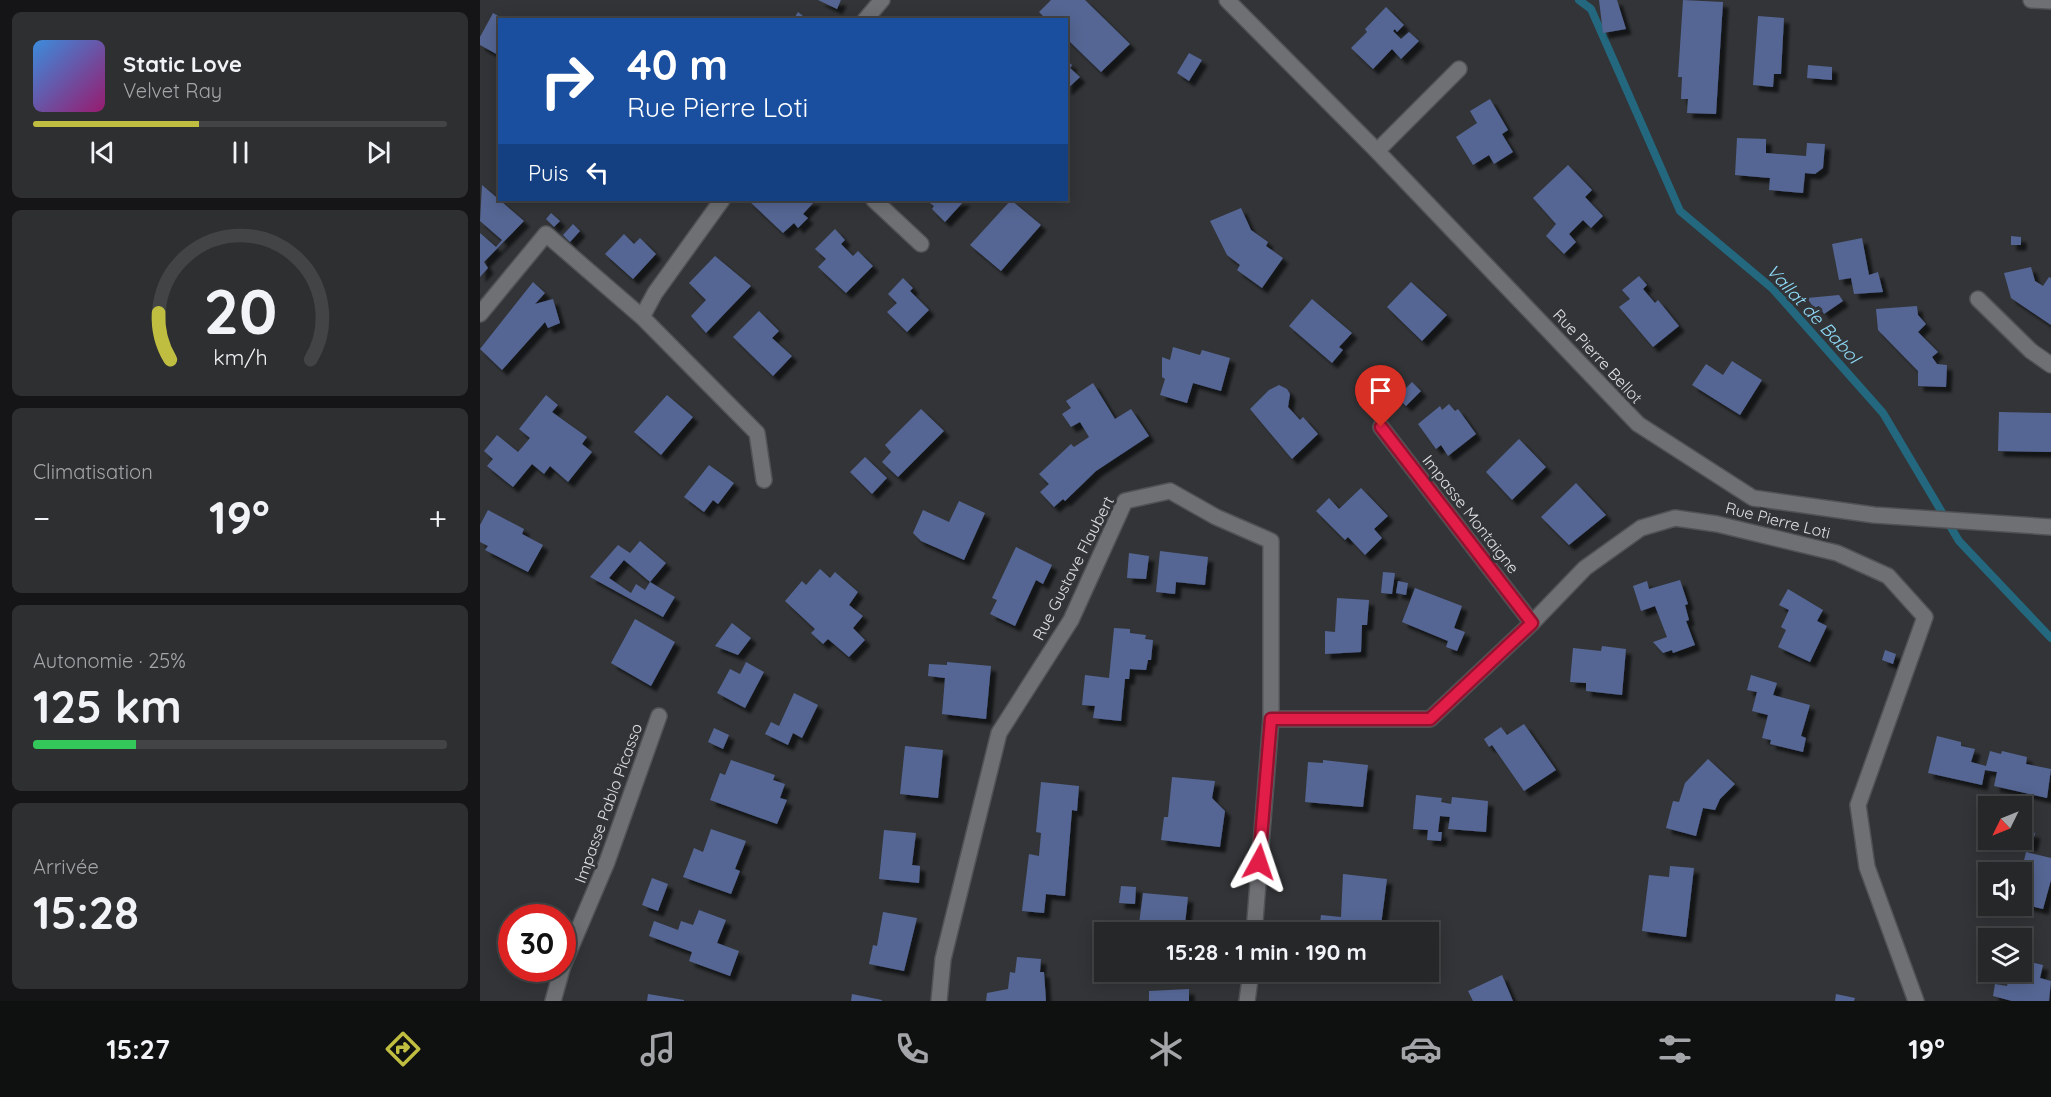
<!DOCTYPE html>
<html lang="fr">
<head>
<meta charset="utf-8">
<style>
  :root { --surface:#262729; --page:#2e2f31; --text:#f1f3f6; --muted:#a4a5a8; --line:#424446; --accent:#c0be41 }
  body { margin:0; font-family:Quicksand,sans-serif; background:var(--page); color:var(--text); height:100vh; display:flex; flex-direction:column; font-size:22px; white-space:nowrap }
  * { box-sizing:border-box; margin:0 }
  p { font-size:20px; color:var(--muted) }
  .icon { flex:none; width:33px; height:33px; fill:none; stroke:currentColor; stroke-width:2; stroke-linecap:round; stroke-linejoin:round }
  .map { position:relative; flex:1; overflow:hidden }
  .sheet { display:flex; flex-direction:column; gap:12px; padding:12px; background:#151517; width:480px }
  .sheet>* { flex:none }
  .banner { position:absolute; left:18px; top:18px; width:570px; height:183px; border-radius:0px; box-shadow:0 3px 15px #0003,0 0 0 2px var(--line); background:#1a4fa0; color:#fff; overflow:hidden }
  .needle { width:39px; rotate:227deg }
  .controls { position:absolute; left:1498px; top:796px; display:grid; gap:12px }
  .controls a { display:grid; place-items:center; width:54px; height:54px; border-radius:0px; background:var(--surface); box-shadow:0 3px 15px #0003,0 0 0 2px var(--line); font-size:30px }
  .speed { position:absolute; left:18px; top:904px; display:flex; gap:12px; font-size:30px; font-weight:700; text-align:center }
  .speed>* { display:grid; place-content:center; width:78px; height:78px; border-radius:50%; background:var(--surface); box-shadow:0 3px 15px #0003,0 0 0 2px var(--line); line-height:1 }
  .speed .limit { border:9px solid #d22; background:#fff; color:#111 }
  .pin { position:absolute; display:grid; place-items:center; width:51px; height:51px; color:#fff; margin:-62px -26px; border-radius:50% 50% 50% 0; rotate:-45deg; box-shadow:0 0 6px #0007 }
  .pin .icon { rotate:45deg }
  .me { position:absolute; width:66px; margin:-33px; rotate:5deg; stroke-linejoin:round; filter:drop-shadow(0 0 4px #0008) }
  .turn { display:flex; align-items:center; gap:21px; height:126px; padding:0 30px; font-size:27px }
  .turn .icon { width:78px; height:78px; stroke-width:2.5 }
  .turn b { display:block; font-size:42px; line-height:51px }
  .then { display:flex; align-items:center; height:57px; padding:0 30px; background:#0003; gap:12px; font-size:22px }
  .big { font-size:45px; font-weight:700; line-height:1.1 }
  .sheet .widget { flex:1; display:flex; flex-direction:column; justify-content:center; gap:9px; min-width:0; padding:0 21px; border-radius:9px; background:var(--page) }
  .sheet .dial { align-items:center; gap:0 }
  .dial svg { height:156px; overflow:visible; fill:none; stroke:var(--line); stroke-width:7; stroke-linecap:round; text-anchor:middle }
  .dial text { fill:var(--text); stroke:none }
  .song { display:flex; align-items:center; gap:18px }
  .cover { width:72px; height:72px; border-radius:9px; background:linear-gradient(135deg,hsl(210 70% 55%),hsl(320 70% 35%)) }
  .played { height:6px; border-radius:3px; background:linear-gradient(90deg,var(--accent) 40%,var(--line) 40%) }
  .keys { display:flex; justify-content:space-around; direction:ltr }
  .heat { display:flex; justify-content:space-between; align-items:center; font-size:33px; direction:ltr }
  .charge { height:9px; border-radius:4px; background:linear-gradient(90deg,#34c759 25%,var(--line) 0) }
  .trip { position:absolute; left:614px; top:922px; width:345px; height:60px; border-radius:0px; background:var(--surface); box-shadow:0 3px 15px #0003,0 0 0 2px var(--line); font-weight:700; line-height:60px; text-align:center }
  .tabs { display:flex; height:96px; justify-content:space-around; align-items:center; background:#0f1010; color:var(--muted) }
  .tabs .icon { width:42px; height:42px }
  .tabs .active { color:var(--accent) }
  .tabs b { font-size:27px; color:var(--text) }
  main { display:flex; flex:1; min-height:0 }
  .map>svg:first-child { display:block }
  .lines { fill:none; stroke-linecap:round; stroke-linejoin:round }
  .stream { stroke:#23687e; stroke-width:8 }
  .building { fill:#556694; filter:url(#shadow) }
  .minor-casing { stroke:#515255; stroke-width:18 }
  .minor { stroke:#6f7074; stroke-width:15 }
  .route-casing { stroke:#92132f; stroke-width:15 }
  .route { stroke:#e11d48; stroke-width:10 }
  .labels { text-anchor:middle; stroke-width:6; stroke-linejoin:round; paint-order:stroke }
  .street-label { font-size:16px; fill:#dfe0e2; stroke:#323437 }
  .water-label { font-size:18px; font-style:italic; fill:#8edaf7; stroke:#323437 }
</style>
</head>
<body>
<main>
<section class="sheet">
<div class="widget">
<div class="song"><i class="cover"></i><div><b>Static Love</b><p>Velvet Ray</p></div></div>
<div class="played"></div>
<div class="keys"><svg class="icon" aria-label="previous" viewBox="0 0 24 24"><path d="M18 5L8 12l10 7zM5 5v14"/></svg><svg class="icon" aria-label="pause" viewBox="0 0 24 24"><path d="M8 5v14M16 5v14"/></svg><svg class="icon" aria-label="next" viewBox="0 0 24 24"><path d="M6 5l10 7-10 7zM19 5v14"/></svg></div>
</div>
<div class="widget dial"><svg viewBox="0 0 100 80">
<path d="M14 69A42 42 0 1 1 86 69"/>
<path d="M14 69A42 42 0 0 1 8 45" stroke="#c0be41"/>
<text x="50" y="56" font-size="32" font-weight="700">20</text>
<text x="50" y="72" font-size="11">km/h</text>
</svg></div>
<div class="widget"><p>Climatisation</p>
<div class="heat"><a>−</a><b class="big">19°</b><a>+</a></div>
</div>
<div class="widget"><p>Autonomie · 25%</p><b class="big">125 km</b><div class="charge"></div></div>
<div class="widget"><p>Arrivée</p><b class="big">15:28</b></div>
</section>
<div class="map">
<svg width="1571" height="1001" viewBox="0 0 1571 1001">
  <defs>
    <filter id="shadow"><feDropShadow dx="5.5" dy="5.5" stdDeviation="1.5" flood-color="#0009"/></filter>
  </defs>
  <rect width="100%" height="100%" fill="#323437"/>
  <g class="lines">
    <path class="stream" d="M1099 0 1111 9 1200 211 1293 289 1403 413 1479 541 1571 638"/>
  </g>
  <path class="building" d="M338 0H361L357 9Z
    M571 0H605L650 44 621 72 586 38V20H567L559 12Z
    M1119 0H1137L1146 29 1123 33Z
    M1203 0 1243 2 1236 114 1207 113 1208 99H1201L1202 77H1198Z
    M906 7 924 25 917 32 915 29 913 31 921 39 929 32 939 41 921 59 912 49 893 69 871 48 887 32 885 29Z
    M318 12 328 20H313Z
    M13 13 25 20H20V56L0 45V37Z
    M1278 16 1304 18 1301 74H1294L1293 87 1273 85Z
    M709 53 722 60 709 81 697 73Z
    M586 60 592 65 590 68 600 77 586 90Z
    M1328 65 1352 67V80L1327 78Z
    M1010 99 1028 130 1022 134 1033 152 1014 164 1009 155 993 165 976 137 997 123 990 111Z
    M1257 138 1286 139V153L1326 156 1327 143 1345 144 1343 168 1335 174 1325 173 1323 193 1289 190 1290 178 1255 175Z
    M1088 165 1112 190 1105 197 1123 216 1111 228 1103 220 1089 234 1096 242 1084 254 1066 236 1076 224 1053 198Z
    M2 185 44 221 4 262 8 268 0 277V233L16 247 22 240 0 221Z
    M268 200H333L335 201 323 214 328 218 318 228 314 223 303 233Z
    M446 200H485L465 222 452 209 454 206Z
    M531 200 561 225 521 271 490 245Z
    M761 208 771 230 788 242 786 246 803 258 782 288 757 270 760 265 747 255 730 221Z
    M71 213 80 221 74 227 66 219Z
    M93 224 100 231 90 242 83 235Z
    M355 229 365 240 361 244 373 256 378 251 393 266 366 293 338 267 346 259 335 249Z
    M144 234 154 244 160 238 176 254 153 279 125 254Z
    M1531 236 1541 237V245H1531Z
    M1382 238 1389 275 1398 272 1403 292 1374 294 1371 278 1359 280 1352 244Z
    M235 256 271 286 226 333 211 316 226 300 209 283Z
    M1551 267 1555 281 1563 286 1569 277 1571 278V325L1531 298 1524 273Z
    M1159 276 1167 285 1163 289 1175 303 1178 300 1199 326 1173 347 1139 307 1150 299 1142 290Z
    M423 278 433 288 430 291 449 310 427 332 407 312 417 303 408 294Z
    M53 282 65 293 55 304 73 299 80 323 68 328 65 322 22 370 0 349Z
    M931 282 967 315 942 341 907 307Z
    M1359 295 1363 301 1344 314 1339 306 1334 308 1327 298Z
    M832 299 872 333 859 347 863 350 852 363 809 326Z
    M1437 306 1438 315 1446 324 1438 332 1458 352 1452 357 1457 364 1467 365 1466 387 1438 386V371L1398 330 1396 309Z
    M279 311 299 331 292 338 312 356 293 376 253 337Z
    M693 347 720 355 722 350 750 358 741 391 713 383 707 403 680 395 685 379 682 377V357L690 360Z
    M1252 361 1282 380 1260 415 1212 385 1226 364 1243 375Z
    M932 382 941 391 926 406 917 397Z
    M613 383 635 419 651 409 669 436 616 471 585 501 583 499 574 507 560 492 569 484 559 474 591 444 594 447 609 437 600 422 591 427 582 414 591 408 586 401Z
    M799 385 807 389 810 394 808 407 820 420 823 417 838 434 812 459 770 409 789 390Z
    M66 395 78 405 72 412 107 437 102 444 112 452 88 482 70 466 64 474 52 464 33 487 7 466 13 459 4 451 17 435 38 452 50 438 39 429Z
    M187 395 213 417 181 455 154 432Z
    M969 404 975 411 978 409 996 434 968 456 961 445 956 449 938 424 960 406 962 410Z
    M441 409 464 431 418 477 402 462 411 452 405 445Z
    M1519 412 1571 413V452L1518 451Z
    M1039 439 1066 467 1032 500 1006 472Z
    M385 457 407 478 392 494 370 472Z
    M229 465 254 483 238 504 233 500 224 512 204 497Z
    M1096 483 1126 515 1089 545 1061 517Z
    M881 488 908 516 894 529 902 538 885 555 868 537 865 540 836 511 849 498 859 509Z
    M479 501 505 513 484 560 441 541 433 533 443 510 469 522Z
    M8 510 44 529 42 534 63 545 48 572 5 550 8 546 0 542V525Z
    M160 541 186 563 170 582 144 560 129 578 151 593 156 584 165 590 170 582 195 597 183 617 110 577 138 545 150 553Z
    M536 547 572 565 563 584 556 580 535 626 510 614 517 600 512 598Z
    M680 551 728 557 725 585 696 582 695 594 676 592Z
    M649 553 669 556 666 579 647 578Z
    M340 569 350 578 355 572 378 592 369 605 383 616 373 628 385 640 369 657 348 639 343 644 331 633 335 629 305 601 322 581 326 585Z
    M903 572 915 573 912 594 901 593Z
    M1200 580 1208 604 1205 605 1209 620 1206 621 1215 645 1193 653 1192 650 1183 653 1173 642 1187 637 1175 606 1161 611 1153 586 1167 581 1169 589Z
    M918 581 928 583 926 595 916 593Z
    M935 588 982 606 974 628 985 632 977 651 966 647 968 641 922 622Z
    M1308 589 1343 610 1337 621 1347 626 1330 662 1298 647 1306 630 1301 627 1309 610 1299 605Z
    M857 598 889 600 887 625H882L881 652 845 654V631L855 632Z
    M155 619 195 642 171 686 131 663Z
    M252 623 271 638 258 655 235 646Z
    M634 628 650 629V633L666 635 665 639 673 640 671 660H668L666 670 650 669 649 679H645L641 721 613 718 615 706 602 705 605 675 629 678Z
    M1122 646 1146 649 1142 695 1106 691V683L1090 682 1093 648 1121 651Z
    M1405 650 1416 654 1413 664 1402 660Z
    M266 662 284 672 265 708 237 693 250 669 260 674Z
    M467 662 511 666 506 719 462 714 465 678 448 676 449 664 467 665Z
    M1271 675 1297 683 1293 695 1330 705 1321 736 1326 738 1323 752 1290 744 1291 740 1282 738 1288 715 1272 711 1277 692 1267 690Z
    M314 693 338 705 322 738 313 733 308 745 285 734 291 722 299 726Z
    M1044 724 1076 770 1044 791 1012 745 1009 747 1004 739 1021 727 1027 735Z
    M234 728 249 735 243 749 228 742Z
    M1457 736 1481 742V746L1495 749 1491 762 1506 766 1510 751 1521 754 1522 751 1547 757 1546 764 1571 769 1567 798 1514 786 1517 772 1505 770 1502 785 1448 773Z
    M425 746 463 750 458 798 420 794Z
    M1228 759 1255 784 1240 799 1235 810 1223 808 1216 836 1186 828 1193 801 1199 802 1205 783Z
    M251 760 295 775 293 780 305 784 300 798 307 800 297 824 230 800 240 773 245 775Z
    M843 760 888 765 883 807 825 802 828 762 843 763Z
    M692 777 735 781 732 798 745 811 740 847 681 840 684 817H688Z
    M561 782 599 786 597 811 592 810 585 896 566 894 564 913 542 911 549 854 559 856 561 833 556 832Z
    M936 795 962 798 961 802 971 804 972 797 1008 801 1006 832 968 829 970 817 960 816 958 832H962L961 841 947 840 948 830 933 829Z
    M231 829 266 841 255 869 260 871 251 894 203 877 214 848 223 852Z
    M404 830 436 833 432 865 440 866 439 883 399 879Z
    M1542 830 1555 833 1552 846 1533 844 1534 840H1542Z
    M1546 852 1571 858V880L1563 909 1542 904 1541 873Z
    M1190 866 1214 868 1206 937 1162 931 1169 875 1189 877Z
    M863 874 907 879 900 933 839 931 841 915 861 917Z
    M172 878 188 884 178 911 162 905Z
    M641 886 656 887 655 904 639 903Z
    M663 893 708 897 704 933H685V926L659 924Z
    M219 910 246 920 237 943 259 951 250 976 209 961 212 952 169 936 174 921 198 930 201 921 213 925Z
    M403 912 437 918 424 971 389 964 393 945 397 946Z
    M537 957 561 959 560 972H564L566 1001H506L507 993 528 989 530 972 535 973Z
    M1542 960 1563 965 1560 978 1571 981 1569 1001H1532L1513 996 1515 984 1527 986 1530 972H1542Z
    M1022 975 1033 1001H993L988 991Z
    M709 989V1001H669V991Z
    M168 994 204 1000V1001H167Z
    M372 994 402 1000V1001H371Z
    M1356 994 1375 998 1374 1001H1355Z"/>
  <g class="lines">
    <g class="minor-casing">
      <path id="minor" d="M747 0 897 151 1158 424 1273 498 1394 515 1571 527
        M1551 0 1571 1
        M385 20 402 0
        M897 151 979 69
        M394 200 441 244
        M1498 299 1551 351 1571 365
        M0 314 66 234 162 317 175 293 242 200
        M162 317 277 433 284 480
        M901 427 1052 623
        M791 719H950L1052 623 1105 568 1161 528 1195 518 1237 524 1357 553 1408 576 1445 617 1378 805 1387 867 1436 1001
        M82 968 127 862 179 716
        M73 1001 82 969
        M459 1001 463 959 519 733 591 620 645 501 690 491 736 517 791 541V719L774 933
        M767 1001 771 972"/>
    </g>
    <use href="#minor" class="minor"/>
  </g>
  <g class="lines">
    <g class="route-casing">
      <path id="route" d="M779 862 791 719H950L1052 623 901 427"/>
    </g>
    <use href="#route" class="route"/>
  </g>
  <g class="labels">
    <g class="street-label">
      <text transform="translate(1118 356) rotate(47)" y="6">Rue Pierre Bellot</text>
      <text transform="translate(991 514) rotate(52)" y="6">Impasse Montaigne</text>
      <text transform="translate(1298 520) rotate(14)" y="6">Rue Pierre Loti</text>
      <text transform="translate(593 568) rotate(-63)" y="6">Rue Gustave Flaubert</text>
      <text transform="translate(128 803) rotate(-70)" y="6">Impasse Pablo Picasso</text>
    </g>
    <g class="water-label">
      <text transform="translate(1333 314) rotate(47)" y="6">Vallat de Babol</text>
    </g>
  </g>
</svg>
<div class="controls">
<a><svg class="needle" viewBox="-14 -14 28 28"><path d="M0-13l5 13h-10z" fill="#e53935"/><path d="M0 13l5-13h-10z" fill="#a4a5a8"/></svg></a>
<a><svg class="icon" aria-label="sound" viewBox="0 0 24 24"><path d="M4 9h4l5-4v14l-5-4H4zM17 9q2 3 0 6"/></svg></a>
<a><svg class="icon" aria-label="layers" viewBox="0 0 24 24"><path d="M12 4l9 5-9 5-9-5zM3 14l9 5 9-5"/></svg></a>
</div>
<div class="speed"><div class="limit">30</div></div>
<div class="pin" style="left:901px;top:427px;background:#d93025"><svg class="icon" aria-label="arrive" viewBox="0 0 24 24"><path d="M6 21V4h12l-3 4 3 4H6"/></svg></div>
<svg class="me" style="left:779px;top:862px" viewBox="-20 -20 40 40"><path d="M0-17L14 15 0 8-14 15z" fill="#e11d48" stroke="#fff" stroke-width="4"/></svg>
<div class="trip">15:28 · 1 min · 190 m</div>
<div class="banner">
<div class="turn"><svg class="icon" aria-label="right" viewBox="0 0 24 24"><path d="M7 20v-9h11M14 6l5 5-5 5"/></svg><div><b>40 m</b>Rue Pierre Loti</div></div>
<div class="then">Puis<svg class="icon" aria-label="left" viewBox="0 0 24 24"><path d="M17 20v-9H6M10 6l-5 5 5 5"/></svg></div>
</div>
</div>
</main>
<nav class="tabs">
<b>15:27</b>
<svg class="icon active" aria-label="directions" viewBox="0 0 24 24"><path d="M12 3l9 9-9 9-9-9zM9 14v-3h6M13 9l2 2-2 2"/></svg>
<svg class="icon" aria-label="music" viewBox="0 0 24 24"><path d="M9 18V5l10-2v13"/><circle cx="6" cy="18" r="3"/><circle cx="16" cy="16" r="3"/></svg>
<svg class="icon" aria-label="phone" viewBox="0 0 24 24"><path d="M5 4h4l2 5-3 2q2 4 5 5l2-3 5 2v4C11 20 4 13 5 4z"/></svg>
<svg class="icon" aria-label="climate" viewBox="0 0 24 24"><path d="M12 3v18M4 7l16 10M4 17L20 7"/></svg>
<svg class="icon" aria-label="car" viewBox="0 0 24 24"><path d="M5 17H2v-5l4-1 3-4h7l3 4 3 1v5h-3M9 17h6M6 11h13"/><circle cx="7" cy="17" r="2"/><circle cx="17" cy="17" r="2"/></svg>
<svg class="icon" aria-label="filters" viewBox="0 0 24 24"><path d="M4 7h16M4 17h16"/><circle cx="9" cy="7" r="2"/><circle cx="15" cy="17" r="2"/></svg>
<b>19°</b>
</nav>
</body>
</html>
